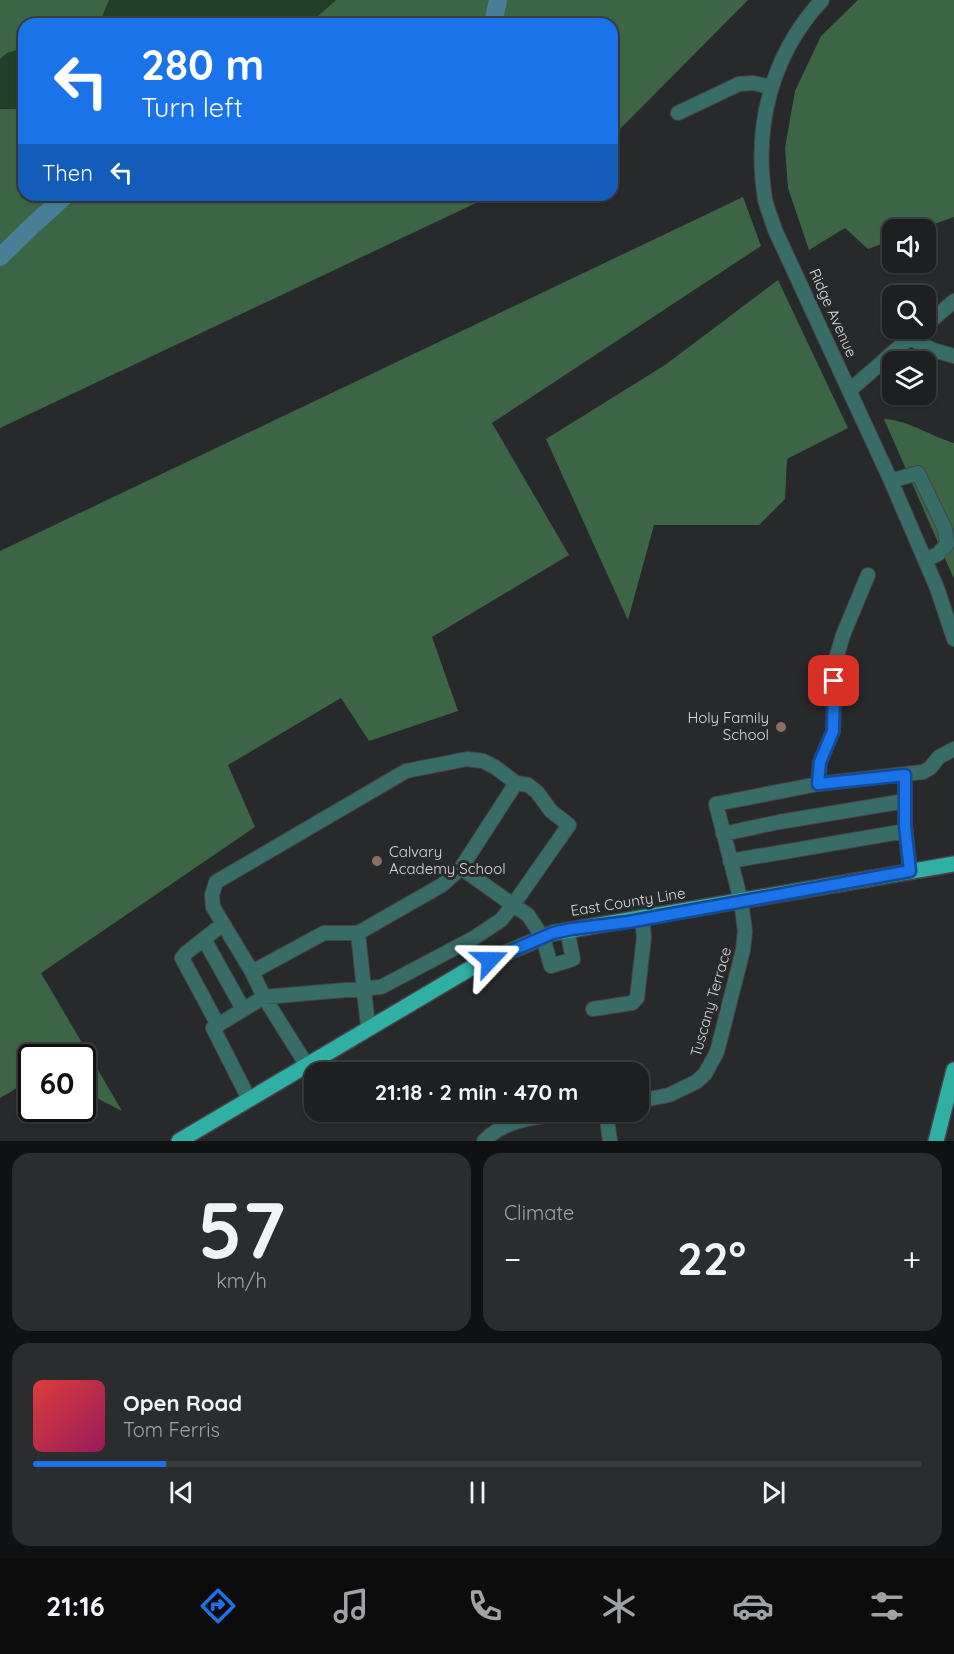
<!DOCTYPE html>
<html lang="en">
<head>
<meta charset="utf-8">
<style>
  :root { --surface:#1e1f20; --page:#2b2c2d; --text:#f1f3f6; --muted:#a1a2a5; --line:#3c3d3e; --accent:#1a73e8 }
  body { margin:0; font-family:Quicksand,sans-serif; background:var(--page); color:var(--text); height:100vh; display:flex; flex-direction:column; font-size:22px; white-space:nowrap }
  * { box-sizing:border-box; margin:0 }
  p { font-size:20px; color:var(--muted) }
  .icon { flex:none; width:33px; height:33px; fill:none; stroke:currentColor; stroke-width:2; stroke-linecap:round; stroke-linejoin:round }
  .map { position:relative; height:1141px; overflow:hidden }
  .drawer { display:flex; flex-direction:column; gap:12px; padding:12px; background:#101112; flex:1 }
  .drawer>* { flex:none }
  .top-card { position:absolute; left:18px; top:18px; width:600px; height:183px; border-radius:18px; box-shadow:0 2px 4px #0004,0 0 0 2px var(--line); background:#1a73e8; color:#fff; overflow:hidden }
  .fabs { position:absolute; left:882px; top:219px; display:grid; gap:12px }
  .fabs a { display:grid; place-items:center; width:54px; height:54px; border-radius:12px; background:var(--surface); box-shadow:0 2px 4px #0004,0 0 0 2px var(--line); font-size:30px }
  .speed { position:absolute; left:18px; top:1044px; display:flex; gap:12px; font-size:30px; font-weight:700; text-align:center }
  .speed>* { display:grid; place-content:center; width:78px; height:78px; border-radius:50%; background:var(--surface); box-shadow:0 2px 4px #0004,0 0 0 2px var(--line); line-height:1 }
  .speed .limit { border:3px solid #111; border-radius:9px; background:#fff; color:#111 }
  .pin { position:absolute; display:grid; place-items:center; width:51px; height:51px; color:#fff; margin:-26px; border-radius:12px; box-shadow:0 3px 9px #0006 }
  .me { position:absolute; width:66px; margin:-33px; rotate:67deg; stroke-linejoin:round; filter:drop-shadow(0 0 4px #0008) }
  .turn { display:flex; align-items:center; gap:21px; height:126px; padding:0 24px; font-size:27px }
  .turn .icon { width:78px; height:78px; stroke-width:2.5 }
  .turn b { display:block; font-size:42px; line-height:51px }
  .then { display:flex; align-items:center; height:57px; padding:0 24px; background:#0003; gap:12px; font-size:22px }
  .big { font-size:45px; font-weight:700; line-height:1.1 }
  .drawer .tile { flex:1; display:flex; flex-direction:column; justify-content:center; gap:9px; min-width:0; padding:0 21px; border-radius:18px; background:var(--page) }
  .drawer .dial { align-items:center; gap:0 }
  .dial b { font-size:78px; line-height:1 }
  .song { display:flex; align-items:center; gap:18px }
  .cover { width:72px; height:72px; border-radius:9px; background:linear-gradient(135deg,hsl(0 70% 55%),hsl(330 70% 35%)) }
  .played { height:6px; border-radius:3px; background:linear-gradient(90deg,var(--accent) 15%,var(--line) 15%) }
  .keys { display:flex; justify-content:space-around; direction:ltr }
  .heat { display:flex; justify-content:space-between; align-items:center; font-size:33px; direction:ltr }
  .drawer .tiles { flex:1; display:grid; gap:12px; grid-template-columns:1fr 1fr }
  .tile:last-child { grid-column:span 2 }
  .trip { position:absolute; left:304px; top:1062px; width:345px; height:60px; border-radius:18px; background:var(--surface); box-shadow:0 2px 4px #0004,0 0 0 2px var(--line); font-weight:700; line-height:60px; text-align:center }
  .tabs { display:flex; height:96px; justify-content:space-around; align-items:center; background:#0c0c0d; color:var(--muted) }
  .tabs .icon { width:42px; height:42px }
  .tabs .on { color:var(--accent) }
  .tabs b { font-size:27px; color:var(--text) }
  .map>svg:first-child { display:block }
  .green { fill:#213f28 }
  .forest { fill:#3c6546 }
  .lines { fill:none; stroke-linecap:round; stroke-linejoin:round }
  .river { stroke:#497f96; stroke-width:18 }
  .minor-casing { stroke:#444547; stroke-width:16 }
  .major-casing { stroke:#444547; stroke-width:18 }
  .minor { stroke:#386d67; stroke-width:14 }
  .major { stroke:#30b0a5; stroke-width:15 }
  .route-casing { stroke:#114b97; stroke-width:15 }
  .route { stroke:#1a73e8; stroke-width:10 }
  .education-dot { fill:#8d6e63; stroke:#28292b; stroke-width:2 }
  .labels { text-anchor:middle; stroke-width:6; stroke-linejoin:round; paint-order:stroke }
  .street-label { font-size:15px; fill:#d9d9db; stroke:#28292b }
  .poi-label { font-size:15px; fill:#d9d9db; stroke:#28292b; text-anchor:end }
</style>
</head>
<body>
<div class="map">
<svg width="954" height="1141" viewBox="0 0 954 1141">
  <rect width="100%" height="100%" fill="#28292b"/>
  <path class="green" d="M109 0H336L309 24H99Z
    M24 48V109L0 108V59L7 53Z"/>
  <path class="forest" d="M0 0H109L99 24H24V48L7 53 0 59Z
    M336 0H748L612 137V24H309Z
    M858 0H954V217L920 229 892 230V240L868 249 845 228 809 250 788 188 785 148 795 91 821 36Z
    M0 109H24V195H493L0 428Z
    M743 197 761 246 492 423 569 555 432 637 458 711 369 741 341 698 228 765 255 827 41 973 122 1111 83 1091 82 1058H32L31 1080 0 1098V551Z
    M778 280 848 428 787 459 785 499 759 525H654L628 620 546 439 665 365Z
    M884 419C908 420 930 436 954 443V579Z"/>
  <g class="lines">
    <path class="river" d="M493 24 498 0
      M0 257 34 224 66 195"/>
    <g class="minor-casing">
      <path id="minor" d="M822 0C772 54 753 126 765 199 767 209 772 220 775 230L891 481 937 588 954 639
        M678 113 739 84 753 83 771 87
        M926 325 954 301
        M910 338 933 350 954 356
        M849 391 921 328
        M891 481 918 473 945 529 947 544 938 554 925 560
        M905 775V826L910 871
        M818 784 820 762 833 731 835 662 843 635 868 575
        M723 834 779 822 905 801
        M730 861 906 831
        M461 868 516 783
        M204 939 243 1009
        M252 972 213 907 212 895 216 882 406 771 467 759 483 761 495 767 516 783 528 785 537 792 551 811 569 825 513 905 528 915 543 938 551 966 573 959 567 930
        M593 1009 632 1003 637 998 644 937 642 919
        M218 1025 182 958 186 953 223 924
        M306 1064 264 997 252 972 324 933H358L368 1027
        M249 1099 213 1028 264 997 381 987 474 938 501 920 513 905 461 868 442 885 358 933
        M639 1101 669 1095 696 1082 705 1074 717 1052 743 950 745 931 741 901 716 804 818 784 923 772 930 768 939 757 954 749
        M606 1112 610 1141
        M484 1141C508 1116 544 1117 577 1112"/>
    </g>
    <g class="major-casing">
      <path id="major" d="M179 1141 471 968 553 933 954 864
        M936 1141 954 1070"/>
    </g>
    <use href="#minor" class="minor"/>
    <use href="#major" class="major"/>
  </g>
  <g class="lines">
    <g class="route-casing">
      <path id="route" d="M490 960 553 933 572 929 628 922 910 871 905 826V775L818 784 820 762 833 731 834 681"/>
    </g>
    <use href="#route" class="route"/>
  </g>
  <g class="education-dot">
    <circle cx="781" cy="727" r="6"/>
    <circle cx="377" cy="861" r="6"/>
  </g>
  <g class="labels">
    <g class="street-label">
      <text transform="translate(833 313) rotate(66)" y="5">Ridge Avenue</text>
      <text transform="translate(628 902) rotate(-9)" y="5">East County Line</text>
      <text transform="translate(711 1002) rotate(-74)" y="5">Tuscany Terrace</text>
    </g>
    <g class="poi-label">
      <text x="769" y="723">Holy Family<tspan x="769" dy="17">School</tspan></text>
      <text x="389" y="857" text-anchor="start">Calvary<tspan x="389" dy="17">Academy School</tspan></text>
    </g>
  </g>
</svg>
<div class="fabs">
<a><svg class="icon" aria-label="sound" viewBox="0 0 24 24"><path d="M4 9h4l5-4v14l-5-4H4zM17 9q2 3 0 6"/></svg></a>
<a><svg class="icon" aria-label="search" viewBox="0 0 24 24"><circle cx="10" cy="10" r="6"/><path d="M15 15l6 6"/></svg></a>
<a><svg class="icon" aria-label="layers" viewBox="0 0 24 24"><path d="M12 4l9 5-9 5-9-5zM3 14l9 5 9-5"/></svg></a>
</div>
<div class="speed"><div class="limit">60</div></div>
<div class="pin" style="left:834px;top:681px;background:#d93025"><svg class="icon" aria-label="arrive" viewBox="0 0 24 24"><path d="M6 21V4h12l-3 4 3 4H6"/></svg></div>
<svg class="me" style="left:490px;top:960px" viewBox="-20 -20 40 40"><path d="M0-17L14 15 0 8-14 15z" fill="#1a73e8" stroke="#fff" stroke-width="4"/></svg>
<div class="trip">21:18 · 2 min · 470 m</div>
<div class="top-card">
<div class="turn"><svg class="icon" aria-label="left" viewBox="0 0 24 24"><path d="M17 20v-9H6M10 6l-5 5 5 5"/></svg><div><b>280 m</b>Turn left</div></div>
<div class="then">Then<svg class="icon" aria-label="left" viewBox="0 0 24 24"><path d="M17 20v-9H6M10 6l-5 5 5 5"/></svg></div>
</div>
</div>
<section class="drawer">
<div class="tiles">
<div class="tile dial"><b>57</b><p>km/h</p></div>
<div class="tile"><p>Climate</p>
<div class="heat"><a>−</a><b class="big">22°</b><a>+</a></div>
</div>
<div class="tile">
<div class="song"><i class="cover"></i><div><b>Open Road</b><p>Tom Ferris</p></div></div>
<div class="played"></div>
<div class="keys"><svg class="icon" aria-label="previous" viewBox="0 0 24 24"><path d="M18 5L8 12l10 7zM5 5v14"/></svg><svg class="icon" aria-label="pause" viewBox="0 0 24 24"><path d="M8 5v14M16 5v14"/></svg><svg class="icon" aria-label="next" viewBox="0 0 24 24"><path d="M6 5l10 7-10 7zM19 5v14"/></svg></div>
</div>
</div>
</section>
<nav class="tabs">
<b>21:16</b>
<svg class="icon on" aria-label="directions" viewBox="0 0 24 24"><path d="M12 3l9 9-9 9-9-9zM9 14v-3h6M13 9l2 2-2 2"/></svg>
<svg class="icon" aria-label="music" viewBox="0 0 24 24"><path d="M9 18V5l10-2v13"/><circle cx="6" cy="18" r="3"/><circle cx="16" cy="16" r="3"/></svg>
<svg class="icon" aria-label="phone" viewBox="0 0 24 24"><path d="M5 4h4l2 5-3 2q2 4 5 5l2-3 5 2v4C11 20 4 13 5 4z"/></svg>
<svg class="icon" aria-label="climate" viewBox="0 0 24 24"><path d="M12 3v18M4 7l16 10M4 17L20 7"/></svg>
<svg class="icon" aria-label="car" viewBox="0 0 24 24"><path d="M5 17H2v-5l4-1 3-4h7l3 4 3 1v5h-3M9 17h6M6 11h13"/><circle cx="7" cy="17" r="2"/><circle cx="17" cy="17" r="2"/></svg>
<svg class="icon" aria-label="filters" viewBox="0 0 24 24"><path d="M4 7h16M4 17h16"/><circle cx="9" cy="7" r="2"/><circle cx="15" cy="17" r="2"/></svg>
</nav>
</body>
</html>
